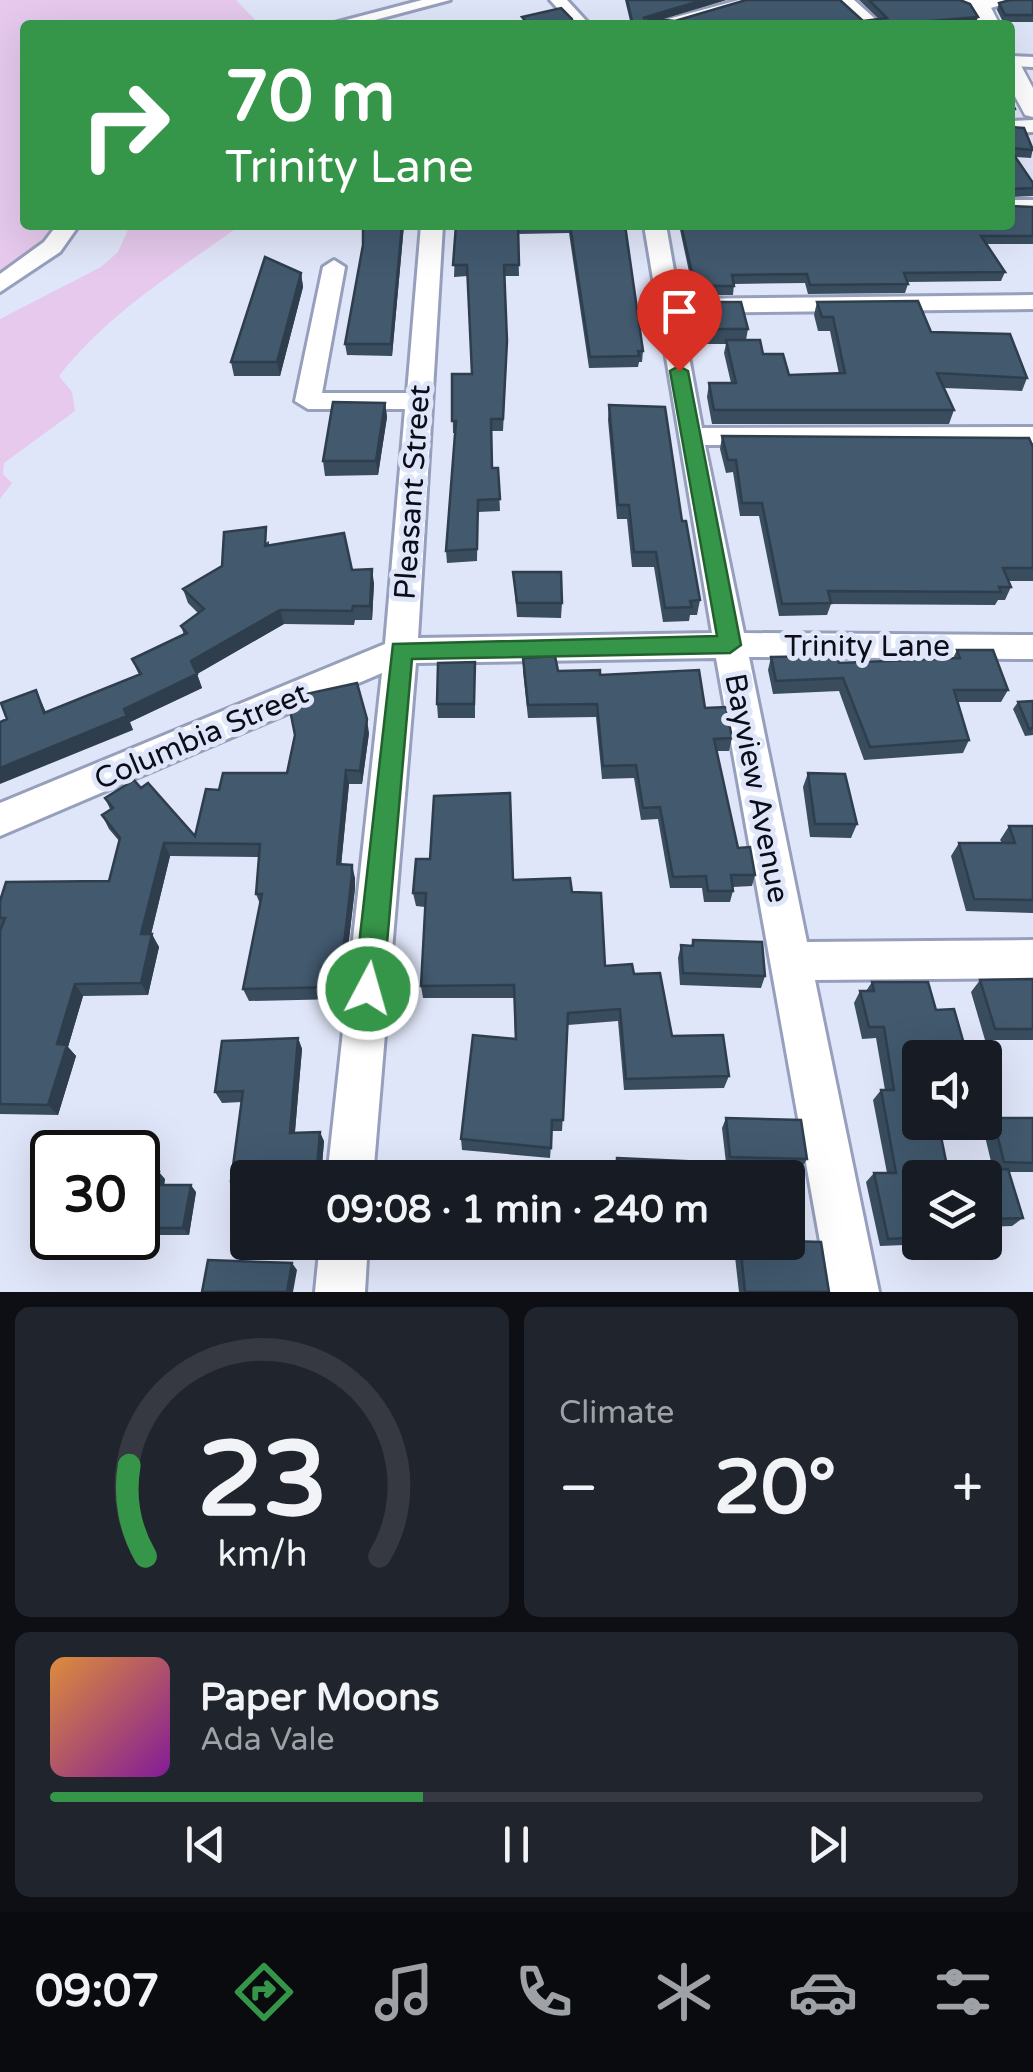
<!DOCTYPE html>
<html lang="en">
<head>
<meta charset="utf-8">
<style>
  :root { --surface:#171b24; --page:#20242c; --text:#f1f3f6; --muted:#9ea1a6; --line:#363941; --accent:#359548 }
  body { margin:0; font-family:"Varela Round",sans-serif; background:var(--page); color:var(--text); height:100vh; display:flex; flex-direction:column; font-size:38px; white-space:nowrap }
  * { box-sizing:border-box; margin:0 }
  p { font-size:32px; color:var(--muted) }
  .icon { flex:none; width:55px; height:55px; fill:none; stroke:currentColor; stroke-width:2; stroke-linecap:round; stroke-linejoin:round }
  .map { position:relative; height:1292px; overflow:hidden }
  .sheet { display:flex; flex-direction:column; gap:15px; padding:15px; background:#0d0f14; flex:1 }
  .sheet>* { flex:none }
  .top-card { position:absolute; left:20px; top:20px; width:995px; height:210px; border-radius:10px; box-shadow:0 10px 40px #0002; background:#359548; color:#fff; overflow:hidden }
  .tools { position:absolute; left:902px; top:1040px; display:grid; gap:20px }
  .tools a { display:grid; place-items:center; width:100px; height:100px; border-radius:10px; background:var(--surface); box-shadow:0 10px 40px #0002; font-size:50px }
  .speed { position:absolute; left:30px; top:1130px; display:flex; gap:20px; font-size:50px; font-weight:700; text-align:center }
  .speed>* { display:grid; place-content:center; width:130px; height:130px; border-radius:50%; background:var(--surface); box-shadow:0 10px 40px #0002; line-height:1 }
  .speed .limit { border:5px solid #111; border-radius:15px; background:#fff; color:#111 }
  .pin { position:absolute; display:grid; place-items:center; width:85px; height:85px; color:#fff; margin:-102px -42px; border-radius:50% 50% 50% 0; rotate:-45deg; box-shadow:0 0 10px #0007 }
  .pin .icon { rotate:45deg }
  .me { position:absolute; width:110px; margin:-55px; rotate:6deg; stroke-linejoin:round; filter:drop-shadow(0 0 8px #0008) }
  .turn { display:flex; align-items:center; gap:35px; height:210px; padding:0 40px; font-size:45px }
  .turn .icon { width:130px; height:130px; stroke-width:2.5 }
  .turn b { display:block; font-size:70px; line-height:85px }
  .big { font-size:75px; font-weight:700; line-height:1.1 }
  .sheet .card { flex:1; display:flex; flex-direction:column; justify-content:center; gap:15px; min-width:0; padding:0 35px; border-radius:15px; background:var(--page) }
  .sheet .dial { align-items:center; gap:0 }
  .dial svg { height:260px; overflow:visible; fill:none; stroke:var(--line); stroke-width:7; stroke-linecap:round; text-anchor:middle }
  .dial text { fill:var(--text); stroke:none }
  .song { display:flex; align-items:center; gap:30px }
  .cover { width:120px; height:120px; border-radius:15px; background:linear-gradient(135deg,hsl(30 70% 55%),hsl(290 70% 35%)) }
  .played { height:10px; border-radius:5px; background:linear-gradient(90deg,var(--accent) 40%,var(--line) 40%) }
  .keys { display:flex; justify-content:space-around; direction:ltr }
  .heat { display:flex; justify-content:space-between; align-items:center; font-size:55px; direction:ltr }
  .sheet .tiles { flex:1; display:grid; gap:15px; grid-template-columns:1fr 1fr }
  .card:last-child { grid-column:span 2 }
  .trip { position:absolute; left:230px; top:1160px; width:575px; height:100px; border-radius:10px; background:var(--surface); box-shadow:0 10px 40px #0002; font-weight:700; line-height:100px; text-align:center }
  .tabs { display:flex; height:160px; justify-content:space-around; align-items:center; background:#090b0e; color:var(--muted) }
  .tabs .icon { width:70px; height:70px }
  .tabs .selected { color:var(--accent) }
  .tabs b { font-size:45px; color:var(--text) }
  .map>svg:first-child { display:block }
  .green { fill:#e6c9ed }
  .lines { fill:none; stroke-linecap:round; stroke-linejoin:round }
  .minor-casing { stroke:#969fbc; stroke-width:6 }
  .tertiary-casing { stroke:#969fbc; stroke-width:5 }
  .minor { fill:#fff; fill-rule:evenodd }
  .tertiary { fill:#fff; fill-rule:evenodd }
  .wall { fill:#394d5f }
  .shaded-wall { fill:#2e3e4d }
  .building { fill:#42596e; stroke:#2e3e4d; stroke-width:2.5 }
  .route { fill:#359548; stroke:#22612f; stroke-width:2.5 }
  .labels { text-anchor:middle; stroke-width:10; stroke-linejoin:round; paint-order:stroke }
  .street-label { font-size:30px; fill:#0b0e18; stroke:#e0e6f9 }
</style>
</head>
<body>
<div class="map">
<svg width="1033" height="1292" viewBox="0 0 1033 1292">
  <rect width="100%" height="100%" fill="#e0e6f9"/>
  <path class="green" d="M0 0H236L260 25H25V225H76L0 274Z
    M130 225H241C177 271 108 313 59 376L72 392 75 411 4 463 3 474 12 483 0 499V319L101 267 118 252Z"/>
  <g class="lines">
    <g class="minor-casing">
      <path id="minor" d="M422 0H450L356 25H327Z
        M550 0H567L590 25H573Z
        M739 0H767L674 25H646Z
        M836 0H854L882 25H864Z
        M949 0H1019L980 11Z
        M1010 56 1033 57V67L1010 66Z
        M1033 120V132L1010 133V121Z
        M1010 200H1033V212H1010Z
        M57 225H79L60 252 0 292V274L44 242Z
        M421 225H443L418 638 712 633 644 225H666L679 299 1033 295V309L681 313 702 428 1033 427V443L705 445 744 633 1033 635V659L749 657 807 942 1033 940V978L815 980 879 1292H829L716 658 416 663 373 1178H327L382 673 0 836V803L385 644 405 409H308L295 401 323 267 334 260 345 267 322 393H407Z
        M320 1242H368L365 1292H315Z"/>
    </g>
    <g class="tertiary-casing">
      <path id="tertiary" d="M967 0H987L1000 25H980Z
        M1010 59 1018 60 1033 88V117L1025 115 1010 87Z"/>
    </g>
    <use href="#minor" class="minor"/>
    <use href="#tertiary" class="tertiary"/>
  </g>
  <path class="wall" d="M625 0H726L660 20 675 21H863L879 19 859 0H960L978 17 975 24 967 25H631Z
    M1033 0V22H1003L997 10 999 3Z
    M1010 127 1033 148 1031 158 1015 157 1033 183V196L1010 197V206L1033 207V244H986L1005 272 1001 281 907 282 908 284 905 293 808 294 805 283 734 284 733 295H694L679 225H1010Z
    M404 225 392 356 347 355 345 344 363 245Z
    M456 225H625L643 351 642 362H639L638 367 589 368 569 233 518 234 519 276H504L507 352 503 431H492V468H498L500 511 478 512 477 561 447 563 446 551 455 433H453L452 374H472L468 276 454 277Z
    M301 273 303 287 280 376H234L231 362Z
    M700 302 748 329 746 340 789 375 839 374 830 331H818L814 315 817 302 931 332 1027 378 1022 391 944 388 954 410 949 424H712L707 397 709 383H731L724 353 726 344H704L698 317Z
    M385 403 387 417 378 475 325 476 323 461Z
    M609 405 682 521 700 600 697 615H690L689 621 663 622 654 567H632L627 519H617L608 420Z
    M722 436 1033 447V581H1008L1011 587 1005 600H998L995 605 831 604 827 615 779 616 759 516H740L733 472 726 473 720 449Z
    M269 541V546L352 570 374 583 372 620H355L354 625 284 624 197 674 202 688 130 722 133 730 7 719 36 690 46 712 139 675 132 659 184 635 181 626 198 613 188 603 183 589Z
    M513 572 562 603 561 618 517 617Z
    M957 650 1008 690 1001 702H958L969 740 963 753 864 760 839 691 773 694 768 670 771 657 839 663 953 658Z
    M523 658 558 671 600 675 705 708 732 738 729 751H717L738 848 755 875 752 886 733 887V891L730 902H704L702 888H670L658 819 641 820 634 778 602 779 596 717 528 718 523 671Z
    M475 662V718H438L437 704Z
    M1033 701V735L1025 736 1013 709 1018 702Z
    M369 733 362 784H349L341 865 355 878V888L342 999 249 1001 243 989 260 904 256 894 259 857 170 856 151 934 159 947 148 995 83 996 68 1047 76 1056 58 1115 0 1114V901L109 881 120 842 109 829 102 815 110 809 105 798 141 788 195 836 219 790 287 773Z
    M808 773 857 824 851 838 810 837 803 787Z
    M1009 826H1033V913L966 911 951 856 959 843H1002L1000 840Z
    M513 880 572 892 605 966 634 974 672 1036 729 1076 724 1088 624 1090 618 1021 568 1025 562 1131H552L550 1158 462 1150 461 1139 515 1039 514 998H423L421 986 425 907 416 906 413 893Z
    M693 940 765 976 761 988 680 985 678 958 681 945 691 946Z
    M1033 979V1040H985L971 992 980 980Z
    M872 982 936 1010 966 1051 960 1058H920L948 1171 993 1170 983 1128 993 1118H1033V1172H1009L1023 1218 1012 1226 985 1227V1178H920V1242H930L928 1244 880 1246 866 1182 874 1173H887L873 1100 881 1090H885L876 1038 862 1039 854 1003 860 991H866Z
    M298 1038 302 1049 295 1132 324 1141 321 1178H248V1190H237L231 1181 242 1102 222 1103 215 1092Z
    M726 1118 807 1159 801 1169 728 1166V1178H615L617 1158 726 1163 722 1128Z
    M138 1173 165 1179 164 1185 196 1192 189 1235H138Z
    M738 1242H788L829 1292H739L734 1248Z"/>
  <path class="shaded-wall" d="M703 0H726L642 25 643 18Z
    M978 17 975 24 967 25H884Z
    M402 225H404L392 356 391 344Z
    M301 273 303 287 280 376 277 362Z
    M385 403 387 417 378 475 376 461Z
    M372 569 374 583 372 620 370 606Z
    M280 610 284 624 197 674 202 688 130 722 124 709 191 661Z
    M127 716 133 730 0 784V768Z
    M367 719 369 733 362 784 360 771Z
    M346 770 349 784 340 877 337 864Z
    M164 843 170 856 148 947 141 934Z
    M352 865 355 878V888L342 999 339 987Z
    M152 934 159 947 148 995 141 983Z
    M75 984 83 996 68 1047 76 1056 58 1115 48 1105 57 1044Z
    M298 1038 302 1049 294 1142 290 1133Z
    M320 1132 324 1141 321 1178H316Z
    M159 1172 165 1179 163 1192 156 1185Z
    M191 1185 196 1192 189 1235 183 1228Z
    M292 1263 297 1270 293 1292H287Z"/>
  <path class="building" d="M627 0H703L643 18 675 21 746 0H840L863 21 887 18 869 0H960L970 4 978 17 884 25H633Z
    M1010 0H1033V15H1005L999 3Z
    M561 8 572 19 573 25H520L528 24 522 17Z
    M1010 100 1015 109 1010 112Z
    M1010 127 1024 128 1033 150 1010 148Z
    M1010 149 1033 183V188L1010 189V206L1033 207V236H981L1005 272 904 273 908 284 810 285 807 274 732 275 734 286H695L681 225H1010Z
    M363 225H402L391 344H345L363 245Z
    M456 225H518L519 265H504L507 341 503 419H491L492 468H498L500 499 478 500 477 549 446 551 456 421H452V374H472L467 265H453Z
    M570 225H625L643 351H638L639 356 590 357Z
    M265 257 301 273 277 362H231Z
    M918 301 931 332 1010 334 1027 378 937 373 954 410H714L709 383H736L726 340H760L763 354H783L789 375 845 373 833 317H822L817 302Z
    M700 302H741L748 329H707Z
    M333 402 385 403 376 461H323Z
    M609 405 665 407 682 521H686L700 600 690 601 692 607 665 608 656 552H634L629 505H618Z
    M722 436 1029 438 1033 447V568H1003L1011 587H999L1001 592 828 591 831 603 782 604 762 503H742L736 460H728Z
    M266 527 265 546 344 533 352 570 372 569 370 606H353L352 611 280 610 191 661 197 674 124 709 127 716 0 768V722L7 719 1 703 36 690 44 713 141 674 132 659 187 633 181 626 204 609 183 589 222 566 224 532Z
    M513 572H561L562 603H517Z
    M957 650H993L1008 690H954L969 740 870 747 843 678 776 681 771 657 837 656 839 663 960 658Z
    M555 656 558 671 600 670V675L699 670 705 708 726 707 732 738 714 739 738 848 750 847 755 875H731L733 891H708L706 876 673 877 660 807 643 808 636 765 603 766 597 704 528 705 523 658Z
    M475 662 474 704H437L438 663Z
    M357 683 367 719 360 771 346 770 337 864 352 865V875L339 987 243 989 262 894H256L260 844 164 843 141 934H152L141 983 75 984 57 1044 67 1045 48 1105 0 1104V931L5 918H0V901L6 882 109 881 120 838 102 815 113 808 105 798 134 780 141 788 148 783 195 836 206 789 219 790 223 773H287L295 735 289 705 305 701 306 694Z
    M1033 701V728L1029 729 1018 702Z
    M808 773 845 774 857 824H815Z
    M510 793 513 880 570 878 572 892 601 893 605 966 632 964 634 974 660 973 672 1036 723 1035 729 1076 626 1079 620 1009 568 1013 563 1120H552L551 1148 461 1139 473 1035 516 1039 514 985 421 986 426 893H413L416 859H430L434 796Z
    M1009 826H1033V900L974 899 959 843H1015Z
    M693 940 762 942 765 976 683 973 681 945 693 946Z
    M1033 979V1029H995L980 980Z
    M872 982H928L936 1010 954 1009 966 1051 923 1052 924 1058H920V1122H938L948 1171 1008 1169 1023 1218 985 1219V1178H920V1237L888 1239 874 1173H896L881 1090H894L884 1027H869L860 991H874Z
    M298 1038 290 1133 320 1132 316 1178H248V1181H231L243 1091 215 1092 222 1041Z
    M726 1118 801 1120 807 1159 730 1157Z
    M993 1118H1033V1163L1004 1162Z
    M617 1158 727 1163 728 1178H617Z
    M159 1172 156 1185H191L183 1228H138V1173Z
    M788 1241 821 1242 829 1292H745L740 1242Z
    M208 1260 292 1263 287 1292H202Z"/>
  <path class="route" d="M679 366 688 371 741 645 730 653 412 659 383 989 379 999 368 1003 358 999 354 989 393 644 717 636 670 371Z"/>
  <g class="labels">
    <g class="street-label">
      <text transform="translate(412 492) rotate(-86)" y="10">Pleasant Street</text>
      <text x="867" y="656">Trinity Lane</text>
      <text transform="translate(201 736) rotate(-23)" y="10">Columbia Street</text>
      <text transform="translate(757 788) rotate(79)" y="10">Bayview Avenue</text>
    </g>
  </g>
</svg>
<div class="tools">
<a><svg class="icon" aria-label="sound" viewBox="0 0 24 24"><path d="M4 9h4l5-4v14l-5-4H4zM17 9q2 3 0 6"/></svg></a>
<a><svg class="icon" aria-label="layers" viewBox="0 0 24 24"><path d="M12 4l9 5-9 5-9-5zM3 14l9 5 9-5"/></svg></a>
</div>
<div class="speed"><div class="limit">30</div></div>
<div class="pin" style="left:679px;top:371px;background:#d93025"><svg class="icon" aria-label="arrive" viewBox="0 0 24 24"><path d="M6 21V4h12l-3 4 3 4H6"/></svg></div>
<svg class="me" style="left:368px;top:989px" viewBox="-20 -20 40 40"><circle r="17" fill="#359548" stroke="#fff" stroke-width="3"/><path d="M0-11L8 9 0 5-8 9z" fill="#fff"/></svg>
<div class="trip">09:08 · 1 min · 240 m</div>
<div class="top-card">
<div class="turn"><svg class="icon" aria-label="right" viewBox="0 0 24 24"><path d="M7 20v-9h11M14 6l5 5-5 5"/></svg><div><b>70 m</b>Trinity Lane</div></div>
</div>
</div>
<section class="sheet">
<div class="tiles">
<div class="card dial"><svg viewBox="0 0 100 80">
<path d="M14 69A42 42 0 1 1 86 69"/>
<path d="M14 69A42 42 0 0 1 9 41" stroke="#359548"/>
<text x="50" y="56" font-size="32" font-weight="700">23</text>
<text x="50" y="72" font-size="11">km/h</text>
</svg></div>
<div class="card"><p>Climate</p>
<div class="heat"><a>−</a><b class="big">20°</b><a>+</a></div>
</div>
<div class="card">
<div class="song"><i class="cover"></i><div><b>Paper Moons</b><p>Ada Vale</p></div></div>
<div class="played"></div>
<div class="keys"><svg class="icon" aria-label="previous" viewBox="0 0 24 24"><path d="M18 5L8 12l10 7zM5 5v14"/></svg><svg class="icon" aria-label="pause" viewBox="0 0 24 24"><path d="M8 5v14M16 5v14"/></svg><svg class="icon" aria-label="next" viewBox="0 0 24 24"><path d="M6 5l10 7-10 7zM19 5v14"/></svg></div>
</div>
</div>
</section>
<nav class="tabs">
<b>09:07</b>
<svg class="icon selected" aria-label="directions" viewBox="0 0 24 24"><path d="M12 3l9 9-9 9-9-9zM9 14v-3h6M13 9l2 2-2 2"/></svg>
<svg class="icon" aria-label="music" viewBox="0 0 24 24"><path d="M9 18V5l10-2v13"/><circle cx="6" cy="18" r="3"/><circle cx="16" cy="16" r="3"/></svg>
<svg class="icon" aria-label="phone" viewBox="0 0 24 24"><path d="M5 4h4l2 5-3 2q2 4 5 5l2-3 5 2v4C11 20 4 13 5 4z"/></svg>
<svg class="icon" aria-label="climate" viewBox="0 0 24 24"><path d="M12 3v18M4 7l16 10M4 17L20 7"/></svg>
<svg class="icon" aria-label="car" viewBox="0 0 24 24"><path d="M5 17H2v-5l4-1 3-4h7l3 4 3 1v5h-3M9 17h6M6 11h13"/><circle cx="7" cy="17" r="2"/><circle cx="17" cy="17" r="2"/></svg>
<svg class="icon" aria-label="filters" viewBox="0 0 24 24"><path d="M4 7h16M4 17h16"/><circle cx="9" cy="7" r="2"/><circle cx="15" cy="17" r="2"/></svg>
</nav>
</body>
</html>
